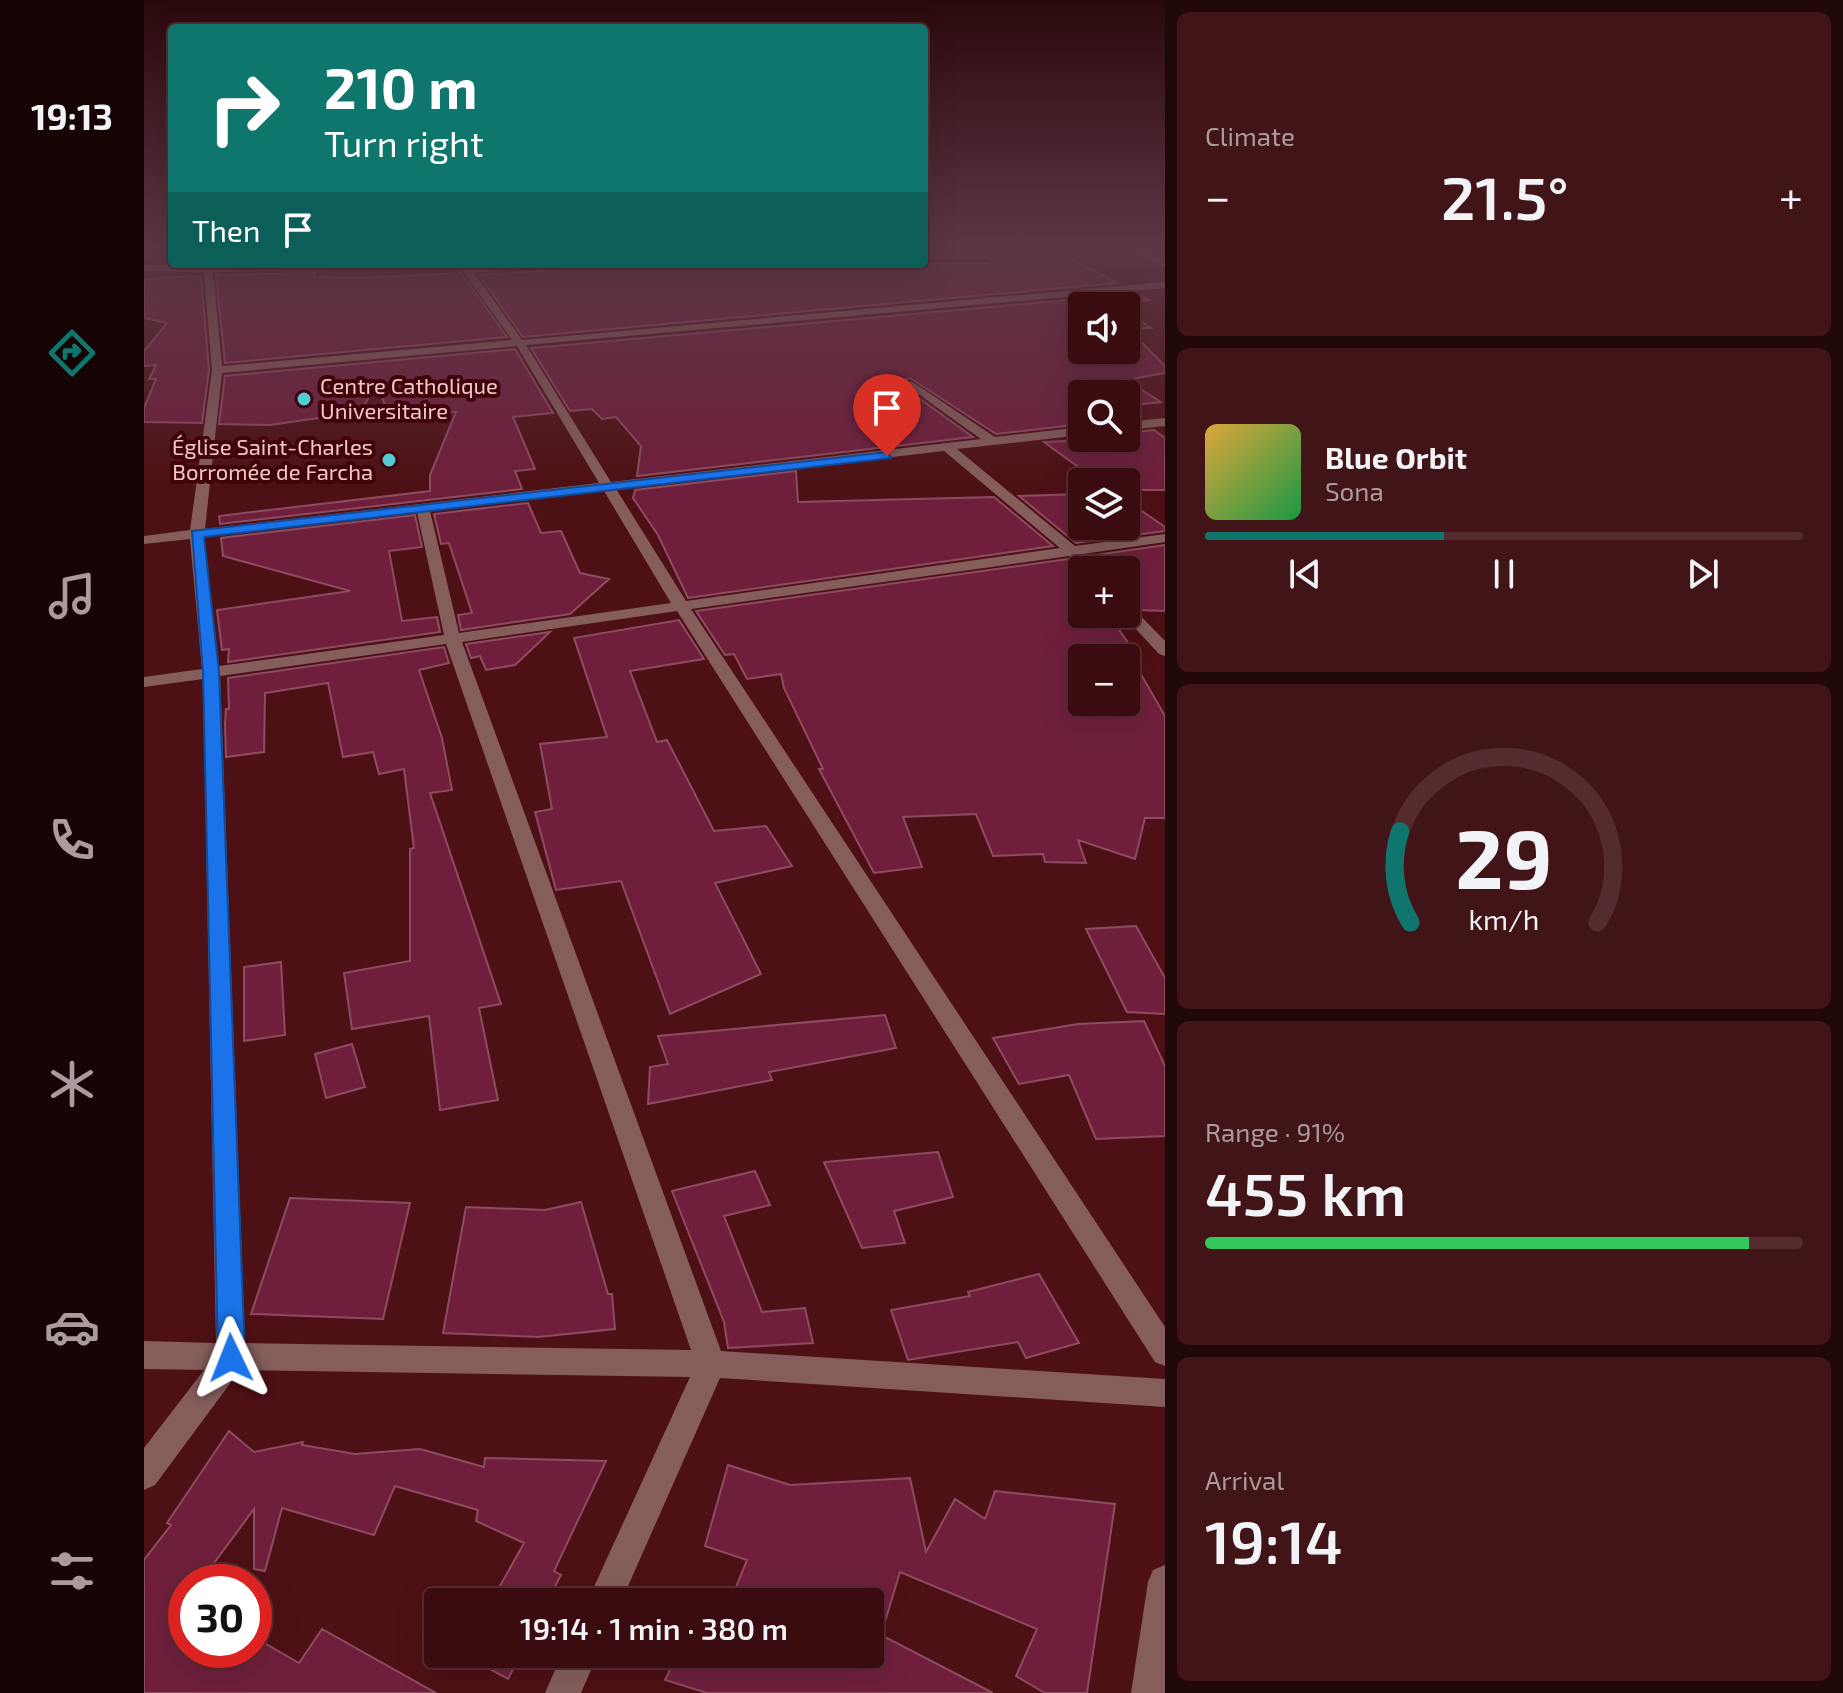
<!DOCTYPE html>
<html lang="en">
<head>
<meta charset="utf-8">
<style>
  :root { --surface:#3a0c0f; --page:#411518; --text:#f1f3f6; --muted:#ab9b9e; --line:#542c2f; --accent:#0f766e }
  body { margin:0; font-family:"Exo 2",sans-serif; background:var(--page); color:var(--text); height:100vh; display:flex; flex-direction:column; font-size:30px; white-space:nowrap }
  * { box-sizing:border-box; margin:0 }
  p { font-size:26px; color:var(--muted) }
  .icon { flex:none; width:44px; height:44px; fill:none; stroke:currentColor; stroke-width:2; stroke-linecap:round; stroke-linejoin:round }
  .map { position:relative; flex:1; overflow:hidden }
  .panel { display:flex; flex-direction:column; gap:12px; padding:12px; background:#200708; width:678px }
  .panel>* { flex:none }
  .top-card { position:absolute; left:24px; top:24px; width:760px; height:244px; border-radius:8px; box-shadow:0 8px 32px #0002,0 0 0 2px var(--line); background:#0f766e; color:#fff; overflow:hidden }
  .tools { position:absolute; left:924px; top:292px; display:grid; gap:16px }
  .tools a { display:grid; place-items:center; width:72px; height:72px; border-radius:8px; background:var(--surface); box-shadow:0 8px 32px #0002,0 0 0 2px var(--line); font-size:40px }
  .speed { position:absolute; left:24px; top:1564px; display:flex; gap:16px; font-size:40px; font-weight:700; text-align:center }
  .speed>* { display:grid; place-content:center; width:104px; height:104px; border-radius:50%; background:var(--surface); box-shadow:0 8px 32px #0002,0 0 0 2px var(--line); line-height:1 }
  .speed .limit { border:12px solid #d22; background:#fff; color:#111 }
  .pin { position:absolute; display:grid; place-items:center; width:68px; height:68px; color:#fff; margin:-82px -34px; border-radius:50% 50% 50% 0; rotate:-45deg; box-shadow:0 0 8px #0007 }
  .pin .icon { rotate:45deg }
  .me { position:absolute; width:88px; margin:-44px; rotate:358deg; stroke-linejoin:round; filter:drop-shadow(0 0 6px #0008) }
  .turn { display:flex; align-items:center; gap:28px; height:168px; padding:0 24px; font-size:36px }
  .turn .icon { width:104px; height:104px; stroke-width:2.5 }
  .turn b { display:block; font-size:56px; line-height:68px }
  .then { display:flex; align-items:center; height:76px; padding:0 24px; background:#0003; gap:16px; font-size:30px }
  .big { font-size:60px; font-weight:600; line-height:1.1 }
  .panel .tile { flex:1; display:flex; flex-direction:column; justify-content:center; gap:12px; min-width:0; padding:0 28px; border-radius:12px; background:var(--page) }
  .panel .dial { align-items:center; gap:0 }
  .dial svg { height:208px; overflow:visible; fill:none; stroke:var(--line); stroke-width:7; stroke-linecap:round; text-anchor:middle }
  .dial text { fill:var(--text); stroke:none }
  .song { display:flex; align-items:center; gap:24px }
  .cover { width:96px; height:96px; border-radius:12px; background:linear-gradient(135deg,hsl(40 70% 55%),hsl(140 70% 35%)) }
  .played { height:8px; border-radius:4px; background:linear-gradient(90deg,var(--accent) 40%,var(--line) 40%) }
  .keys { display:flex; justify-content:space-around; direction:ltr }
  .heat { display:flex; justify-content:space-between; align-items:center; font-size:44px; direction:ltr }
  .charge { height:12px; border-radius:6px; background:linear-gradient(90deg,#34c759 91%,var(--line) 0) }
  .trip { position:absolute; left:280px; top:1588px; width:460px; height:80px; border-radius:8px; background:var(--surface); box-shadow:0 8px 32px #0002,0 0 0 2px var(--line); font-weight:600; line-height:80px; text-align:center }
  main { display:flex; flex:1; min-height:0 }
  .tabs { display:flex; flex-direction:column; width:144px; justify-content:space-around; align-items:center; background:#170506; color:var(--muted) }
  .tabs .icon { width:56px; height:56px }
  .tabs .selected { color:var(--accent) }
  .tabs b { font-size:36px; color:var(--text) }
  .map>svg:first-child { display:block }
  .building { fill:#6f1f3c; stroke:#8d4c5f; stroke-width:2; fill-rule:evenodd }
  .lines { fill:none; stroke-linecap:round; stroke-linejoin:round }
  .minor { fill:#855e5c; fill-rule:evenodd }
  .route { fill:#1a73e8; stroke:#114b97; stroke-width:2 }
  .poi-dot { fill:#51ccd5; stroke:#41040a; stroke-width:3 }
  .labels { text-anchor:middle; stroke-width:8; stroke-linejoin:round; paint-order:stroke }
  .far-poi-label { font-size:22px; fill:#f0c8c6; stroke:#41040a; text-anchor:start }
</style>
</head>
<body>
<main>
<nav class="tabs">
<b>19:13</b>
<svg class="icon selected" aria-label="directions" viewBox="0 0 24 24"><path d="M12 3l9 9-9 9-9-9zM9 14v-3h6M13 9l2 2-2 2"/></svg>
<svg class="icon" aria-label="music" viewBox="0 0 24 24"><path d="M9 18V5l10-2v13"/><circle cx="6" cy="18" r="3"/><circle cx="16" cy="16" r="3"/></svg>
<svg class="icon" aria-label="phone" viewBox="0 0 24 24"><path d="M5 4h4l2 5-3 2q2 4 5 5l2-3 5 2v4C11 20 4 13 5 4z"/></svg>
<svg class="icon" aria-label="climate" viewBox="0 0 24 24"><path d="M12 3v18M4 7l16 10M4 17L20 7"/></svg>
<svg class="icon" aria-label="car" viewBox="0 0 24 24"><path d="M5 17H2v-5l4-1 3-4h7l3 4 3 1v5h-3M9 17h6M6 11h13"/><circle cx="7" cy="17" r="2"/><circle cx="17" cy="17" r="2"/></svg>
<svg class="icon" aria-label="filters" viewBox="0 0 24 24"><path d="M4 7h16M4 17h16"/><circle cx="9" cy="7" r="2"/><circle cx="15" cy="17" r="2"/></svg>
</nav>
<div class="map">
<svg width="1021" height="1693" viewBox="0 0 1021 1693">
  <rect width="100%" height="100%" fill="#4d1014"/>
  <path class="building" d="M829 249H909L973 283 379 337 335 275 504 264H855Z
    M171 273 170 277 216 278 317 273 363 337 81 363 72 275Z
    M57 276 65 370 58 423 0 422V408L12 379H5L12 365 0 366V351L23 323 0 318V279Z
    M992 294 1005 300 972 303 976 306H938V350H982V310L1007 328 984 329 1021 366V373L982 380 1017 402 982 406V394H938V424L852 434 766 378 761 380V388L829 437 493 476 497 446 472 417 458 419 448 409 426 411 387 348Z
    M371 349 409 413 369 417 391 469 371 471 378 489 76 524 75 516 286 491V475L312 412 245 416 233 384 216 412 126 425 75 424 81 376Z
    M1010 430 1021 438V490H982V482H955L900 442 982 438V433Z
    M652 471 654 502 850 497 909 546 544 598 514 535 489 498 491 490Z
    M938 494V526H982V500L1021 527V531L932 543 875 496Z
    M384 503 397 533 417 531 436 573 465 579 426 614 317 630 314 615 328 613 305 543 297 544 290 514Z
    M271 515 278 547 245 551 258 621 293 617 296 632 84 662 85 649 78 650 73 610 206 591 79 556 77 538Z
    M1021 545V611L995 610 982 601V570H956L945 556Z
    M924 559 938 573V614H964L989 650H983L1021 716V818H1001L991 859 934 840 942 863 901 862 899 854 849 856 832 814 759 817 778 867 730 873 675 769H679L640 688 637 674 603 679 590 654 581 655 552 611ZM938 658H982V702H938Z
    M535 620 560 659 486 671 513 742 523 740 570 831 622 826 648 866 571 883 617 974 526 1014 477 881 412 890 391 812 408 809 396 744 463 737 430 638Z
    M406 632 371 665 342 670 336 656 327 658 322 644Z
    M300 647 305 663 275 670 298 738 308 790 286 793 357 1004 335 1008 354 1100 296 1110 285 1016 208 1029 200 973 266 961V849L270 848 260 769 235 774 229 752 199 757 184 683 121 693 120 752 82 757 81 724 82 709H85L84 678Z
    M992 926 1021 978V1014L983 1012 942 929Z
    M137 962 141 1035 100 1041V967Z
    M741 1015 752 1048 625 1072 628 1080 504 1104 506 1067 524 1064 514 1036Z
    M1000 1021 1021 1066V1136L952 1139 925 1075 875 1084 849 1038 934 1024Z
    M208 1044 221 1087 182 1098 171 1054Z
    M794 1152 809 1197 750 1211 761 1243 718 1248 680 1162Z
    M611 1171 626 1205 580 1216 618 1312 661 1308 669 1343 584 1348 580 1322 528 1191Z
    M146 1198 266 1203 239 1319 107 1314Z
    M437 1202 464 1294H468L471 1329 394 1337 299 1333 322 1207 401 1210Z
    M895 1274 935 1343 882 1358 874 1342 764 1360 747 1310 826 1296 824 1292Z
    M85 1431 110 1452 159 1442 158 1445 211 1454 276 1449 340 1467 341 1458 462 1461 410 1571 417 1575 403 1602H347L380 1543 332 1521 334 1510 251 1486 230 1535 138 1508 121 1571 110 1569V1509L56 1582H42V1650H110V1637L155 1663 178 1629 292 1693H0V1560L27 1525 23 1523Z
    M584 1465 646 1485 766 1478 782 1552 811 1499 841 1519 851 1491 971 1504 943 1693H901L872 1676 893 1629 756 1572 737 1635 849 1693H563L521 1680 534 1654H726V1602H586L603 1560 561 1546Z
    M335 1654H377L364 1679 331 1661Z"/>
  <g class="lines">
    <path class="minor" d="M983 249H994L1021 262V268Z
      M324 264 327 268 424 264 330 273 378 340 1021 282V288L382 345 467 482 837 439 763 386V382L767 381 851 437 938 427V435L813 449 931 546 1021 534V542L939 554 953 570H938L925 556 547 609 1021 1327V1366L1011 1362 533 611 318 642 577 1351 1021 1379V1407L576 1378 477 1602H443L546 1377 96 1370 11 1485 0 1490V1448L60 1370 0 1369V1341L72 1343 59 679 0 687V677L58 669 46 539 0 544V536L46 530 68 370 60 272 0 271V265ZM317 268 368 340 78 366 69 272ZM373 346 455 483 61 529 78 373ZM800 451 916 548 542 601 472 489ZM460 491 527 603 315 633 286 511ZM273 512 300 635 75 666 60 537ZM302 644 547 1350 101 1343 76 676Z
      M1021 418V426L982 430V422Z
      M982 604 987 606 1021 641V656L1015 654 978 614H982Z
      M1021 1565V1693H987L1004 1582 1009 1570Z
      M418 1654H454L437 1693H401Z"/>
  </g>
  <linearGradient id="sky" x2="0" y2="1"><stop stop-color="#2a090b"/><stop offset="0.51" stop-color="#5c3745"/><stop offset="1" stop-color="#5c3745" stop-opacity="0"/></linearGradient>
  <rect width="1021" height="486" fill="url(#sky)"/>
  <path class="route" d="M743 452 747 458 60 537 75 672 101 1358 97 1367 87 1371 78 1367 74 1358 59 672 48 531Z"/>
  <g class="poi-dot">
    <circle cx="160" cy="399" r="8"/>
    <circle cx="245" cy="460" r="8"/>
  </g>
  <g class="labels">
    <g class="far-poi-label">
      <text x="176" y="394">Centre Catholique<tspan x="176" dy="25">Universitaire</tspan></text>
      <text x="229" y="455" text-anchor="end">Église Saint-Charles<tspan x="229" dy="25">Borromée de Farcha</tspan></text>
    </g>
  </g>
</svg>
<div class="tools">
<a><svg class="icon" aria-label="sound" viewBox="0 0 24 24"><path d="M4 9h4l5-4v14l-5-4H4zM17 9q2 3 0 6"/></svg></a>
<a><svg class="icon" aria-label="search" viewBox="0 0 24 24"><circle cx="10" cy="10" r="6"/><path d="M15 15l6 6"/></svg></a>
<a><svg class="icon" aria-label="layers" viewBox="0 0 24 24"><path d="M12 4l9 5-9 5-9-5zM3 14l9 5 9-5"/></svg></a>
<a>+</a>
<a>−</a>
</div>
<div class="speed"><div class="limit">30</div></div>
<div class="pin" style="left:743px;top:456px;background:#d93025"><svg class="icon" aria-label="arrive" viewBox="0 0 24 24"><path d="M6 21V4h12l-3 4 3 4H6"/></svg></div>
<svg class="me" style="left:87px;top:1358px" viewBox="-20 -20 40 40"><path d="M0-17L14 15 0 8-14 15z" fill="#1a73e8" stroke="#fff" stroke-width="4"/></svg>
<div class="trip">19:14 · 1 min · 380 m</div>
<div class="top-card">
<div class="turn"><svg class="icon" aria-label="right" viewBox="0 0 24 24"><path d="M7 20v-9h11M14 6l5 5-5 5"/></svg><div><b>210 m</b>Turn right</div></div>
<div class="then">Then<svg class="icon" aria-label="arrive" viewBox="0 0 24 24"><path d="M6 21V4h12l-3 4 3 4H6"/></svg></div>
</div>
</div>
<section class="panel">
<div class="tile"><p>Climate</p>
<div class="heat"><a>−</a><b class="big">21.5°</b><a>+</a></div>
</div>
<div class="tile">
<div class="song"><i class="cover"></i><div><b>Blue Orbit</b><p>Sona</p></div></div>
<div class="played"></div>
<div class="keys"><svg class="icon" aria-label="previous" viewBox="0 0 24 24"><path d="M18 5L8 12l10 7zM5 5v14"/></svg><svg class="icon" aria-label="pause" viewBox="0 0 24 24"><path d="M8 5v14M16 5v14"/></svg><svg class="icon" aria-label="next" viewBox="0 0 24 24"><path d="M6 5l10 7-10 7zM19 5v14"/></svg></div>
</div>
<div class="tile dial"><svg viewBox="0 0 100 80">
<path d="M14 69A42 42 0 1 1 86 69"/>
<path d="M14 69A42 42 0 0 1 10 34" stroke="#0f766e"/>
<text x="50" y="56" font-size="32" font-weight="700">29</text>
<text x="50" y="72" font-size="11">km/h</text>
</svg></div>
<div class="tile"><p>Range · 91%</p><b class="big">455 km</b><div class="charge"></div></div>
<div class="tile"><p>Arrival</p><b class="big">19:14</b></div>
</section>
</main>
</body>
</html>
